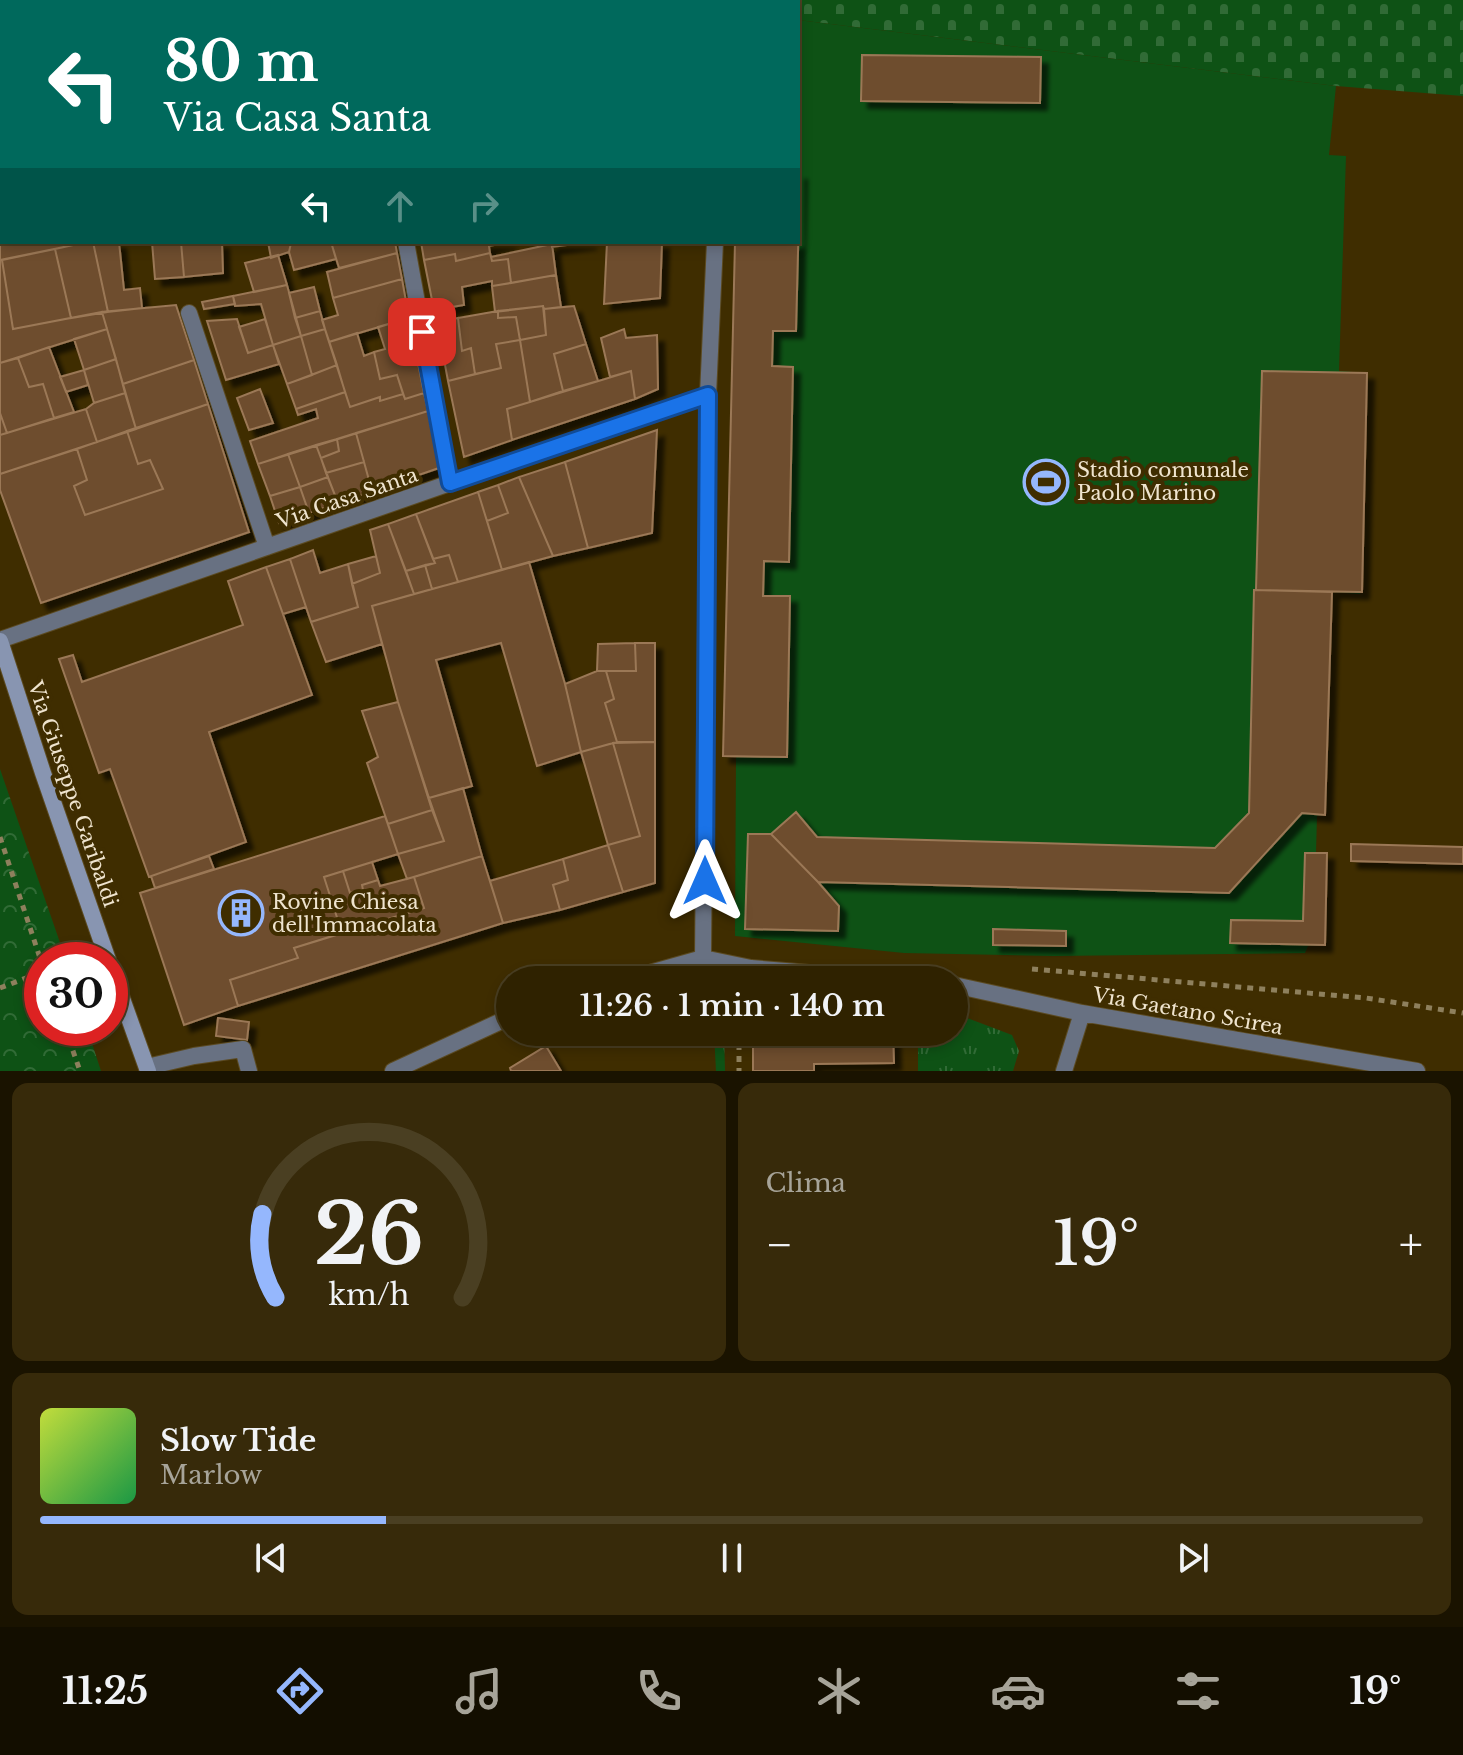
<!DOCTYPE html>
<html lang="it">
<head>
<meta charset="utf-8">
<style>
  :root { --surface:#2f2200; --page:#372a0a; --text:#f1f3f6; --muted:#a7a499; --line:#4a3f22; --accent:#95b7fd }
  body { margin:0; font-family:"Libre Baskerville",serif; background:var(--page); color:var(--text); height:100vh; display:flex; flex-direction:column; font-size:30px; white-space:nowrap }
  * { box-sizing:border-box; margin:0 }
  p { font-size:26px; color:var(--muted) }
  .icon { flex:none; width:44px; height:44px; fill:none; stroke:currentColor; stroke-width:2; stroke-linecap:round; stroke-linejoin:round }
  .map { position:relative; height:1071px; overflow:hidden }
  .sheet { display:flex; flex-direction:column; gap:12px; padding:12px; background:#1a1300; flex:1 }
  .sheet>* { flex:none }
  .guide { position:absolute; left:0px; top:0px; width:800px; height:244px; box-shadow:0 4px 12px #0003,0 0 0 2px var(--line); background:#00695c; color:#fff; overflow:hidden }
  .speed { position:absolute; left:24px; top:942px; display:flex; gap:16px; font-size:40px; font-weight:700; text-align:center }
  .speed>* { display:grid; place-content:center; width:104px; height:104px; border-radius:50%; background:var(--surface); box-shadow:0 4px 12px #0003,0 0 0 2px var(--line); line-height:1 }
  .speed .limit { border:12px solid #d22; background:#fff; color:#111 }
  .pin { position:absolute; display:grid; place-items:center; width:68px; height:68px; color:#fff; margin:-34px; border-radius:16px; box-shadow:0 4px 12px #0006 }
  .me { position:absolute; width:88px; margin:-44px; rotate:0deg; stroke-linejoin:round; filter:drop-shadow(0 0 6px #0008) }
  .turn { display:flex; align-items:center; gap:28px; height:168px; padding:0 32px; font-size:36px }
  .turn .icon { width:104px; height:104px; stroke-width:2.5 }
  .turn b { display:block; font-size:56px; line-height:68px }
  .lanes { display:flex; align-items:center; height:76px; padding:0 32px; background:#0003; justify-content:center; gap:40px; direction:ltr }
  .lanes .off { opacity:.35 }
  .big { font-size:60px; font-weight:600; line-height:1.1 }
  .sheet .widget { flex:1; display:flex; flex-direction:column; justify-content:center; gap:12px; min-width:0; padding:0 28px; border-radius:16px; background:var(--page) }
  .sheet .dial { align-items:center; gap:0 }
  .dial svg { height:208px; overflow:visible; fill:none; stroke:var(--line); stroke-width:7; stroke-linecap:round; text-anchor:middle }
  .dial text { fill:var(--text); stroke:none }
  .song { display:flex; align-items:center; gap:24px }
  .cover { width:96px; height:96px; border-radius:12px; background:linear-gradient(135deg,hsl(70 70% 55%),hsl(140 70% 35%)) }
  .played { height:8px; border-radius:4px; background:linear-gradient(90deg,var(--accent) 25%,var(--line) 25%) }
  .keys { display:flex; justify-content:space-around; direction:ltr }
  .heat { display:flex; justify-content:space-between; align-items:center; font-size:44px; direction:ltr }
  .sheet .tiles { flex:1; display:grid; gap:12px; grid-template-columns:1fr 1fr }
  .widget:last-child { grid-column:span 2 }
  .trip { position:absolute; left:496px; top:966px; width:472px; height:80px; border-radius:40px; background:var(--surface); box-shadow:0 4px 12px #0003,0 0 0 2px var(--line); font-weight:600; line-height:80px; text-align:center }
  .menu { display:flex; height:128px; justify-content:space-around; align-items:center; background:#130e00; color:var(--muted) }
  .menu .icon { width:56px; height:56px }
  .menu .active { color:var(--accent) }
  .menu b { font-size:36px; color:var(--text) }
  .map>svg:first-child { display:block }
  .grass { fill:url(#grass-tufts) }
  .cemetery { fill:url(#cemetery-stones) }
  .park { fill:url(#park-crowns) }
  .garden { fill:#0e5215 }
  .building { fill:#6e4d2d; stroke:#9b7857; stroke-width:2; filter:url(#shadow) }
  .lines { fill:none; stroke-linecap:round; stroke-linejoin:round }
  .service-casing { stroke:#5b4a21; stroke-width:18 }
  .minor-casing { stroke:#5b4a21; stroke-width:18 }
  .secondary-casing { stroke:#5b4a21; stroke-width:18 }
  .path { stroke:#8e805d; stroke-width:5; stroke-dasharray:6 6; stroke-linecap:butt }
  .service { stroke:#687182; stroke-width:16 }
  .minor { stroke:#687182; stroke-width:16 }
  .secondary { stroke:#8895b1; stroke-width:16 }
  .route-casing { stroke:#114b97; stroke-width:20 }
  .route { stroke:#1a73e8; stroke-width:14 }
  .labels { text-anchor:middle; stroke-width:8; stroke-linejoin:round; paint-order:stroke }
  .poi-label { font-size:20px; fill:#efe4ce; stroke:#3f2d00; text-anchor:start }
  .street-label { font-size:20px; fill:#efe4ce; stroke:#3f2d00 }
</style>
</head>
<body>
<div class="map">
<svg width="1463" height="1071" viewBox="0 0 1463 1071">
  <defs>
    <pattern id="grass-tufts" width="24" height="20" patternUnits="userSpaceOnUse" patternTransform="scale(2)"><rect width="24" height="20" fill="#0e5215"/><path d="M3 7l-1-3M5 7V3M7 7l1-3M15 17l-1-3M17 17v-4M19 17l1-3" fill="none" stroke="#316b36"/></pattern>
    <pattern id="cemetery-stones" width="16" height="16" patternUnits="userSpaceOnUse" patternTransform="scale(2)"><rect width="16" height="16" fill="#0e5215"/><path d="M2 7V4a2 2 0 0 1 4 0v3zM10 15v-3a2 2 0 0 1 4 0v3z" fill="#316b36"/></pattern>
    <pattern id="park-crowns" width="20" height="18" patternUnits="userSpaceOnUse" patternTransform="scale(2)"><rect width="20" height="18" fill="#0e5215"/><path d="M2 6a3 3 0 1 1 6 0M12 15a3 3 0 1 1 6 0" fill="none" stroke="#316b36"/></pattern>
    <filter id="shadow"><feDropShadow dx="7" dy="7" stdDeviation="2" flood-color="#0009"/></filter>
  </defs>
  <rect width="100%" height="100%" fill="#3f2d00"/>
  <path class="grass" d="M954 1013 1012 1035 1019 1051 1013 1071H918V1032H954Z
    M714 1032H724L725 1071H716Z"/>
  <path class="cemetery" d="M769 0H1463V96L1336 86 798 20V2H768Z"/>
  <path class="park" d="M0 769 66 960H42V1028H87L101 1071H0Z"/>
  <path class="garden" d="M798 20 1336 86 1329 155 1346 156 1339 371 1366 373 1360 594 1332 592 1325 815 1317 816 1316 853H1327L1325 945 1308 946 1305 953 1054 956 904 953 735 936 736 757 723 756 735 242H798Z"/>
  <path class="building" d="M67 0H101V2H38Z
    M101 0H147V2H101Z
    M169 0H219L220 2H169Z
    M219 0H257V2H220Z
    M311 0H348L349 2H311Z
    M0 4H2V43H0Z
    M862 55 1041 57 1040 103 861 101Z
    M0 73H2V119H0Z
    M2 145V181H0V146Z
    M798 173H800L796 331H773L772 366 793 367 789 562 764 561 763 596H790L787 757 723 756 735 242H798Z
    M2 203V242H63L64 247 0 260V204Z
    M63 242H87L64 247Z
    M87 242H93L108 312 71 318 55 249Z
    M93 242H119L124 290 140 288 142 308 108 312Z
    M152 242H181L184 277 155 279Z
    M181 242H222L223 273 184 277Z
    M268 242H296L291 243 289 252 271 258Z
    M296 242H331L336 259 294 270 289 252 291 243Z
    M331 242H395L397 253 339 268Z
    M421 242H510L489 246 490 253 456 261 455 254 424 260Z
    M551 242H590L552 247Z
    M607 242H662L660 298 604 304Z
    M552 244 556 275 511 283 508 259 492 261 491 257Z
    M55 249 71 318 13 329 2 260Z
    M397 253 402 279 333 298 327 272Z
    M490 253 492 261 508 259 511 283 492 286V281L462 287 464 305 434 310 424 260 455 254 456 261Z
    M278 255 287 285 254 292 245 263Z
    M0 260H2L13 329 102 312 107 329 0 363Z
    M556 275 561 307 544 309 543 306 495 312 492 286Z
    M402 279 409 318 329 342 322 320 338 315 333 298Z
    M287 285 301 336 273 345 261 304 235 306 233 296Z
    M314 287 320 311 295 318 289 293Z
    M233 296 235 304 204 309 202 302Z
    M176 305 194 360 123 384 102 312Z
    M543 306 546 335 520 340 516 317 498 318V311Z
    M574 306 586 344 554 354 563 391 530 402 520 340 546 335 544 309Z
    M320 311 325 329 301 336 295 318Z
    M498 311V318L516 317 520 340 496 344 501 368 475 374 471 348 462 351 458 318Z
    M409 318 424 393 405 399 397 375 380 379 374 352 385 349 378 327Z
    M458 318 462 351 471 348 475 374 448 381 437 322Z
    M237 319 248 353 273 345 279 364 226 380 207 321Z
    M265 319 273 345 248 353 239 327Z
    M107 329 116 359 84 370 74 339Z
    M325 329 337 365 312 375 301 336Z
    M624 329 626 338 657 335 658 389 635 399 631 371 610 377 601 338Z
    M357 333 364 356 374 352 380 379 397 375 403 394 380 401V397L350 407 329 342Z
    M301 336 312 375 287 384 273 345Z
    M520 340 530 402 507 409 512 440 464 457 448 381 501 368 496 344Z
    M586 344 598 381 563 391 554 354Z
    M49 347 74 412 54 418 43 384 29 387 18 358Z
    M18 358 29 387 43 384 54 418 7 433 0 413V363Z
    M116 359 125 393 94 403 84 370Z
    M194 360 208 404 136 429 123 384Z
    M337 365 345 392 296 409 287 384Z
    M84 370 88 385 66 392 60 377Z
    M631 371 635 399 512 440 507 409Z
    M1262 371 1367 373 1362 592 1256 590Z
    M260 389 273 423 249 430 237 398Z
    M345 392 350 407 380 397V401L403 394 405 399 424 393 428 411 258 464 250 441 318 418 316 409 298 415 296 409Z
    M125 393 136 429 97 442 86 409 94 403Z
    M208 404 249 532 41 603 0 490V474L77 449 87 480 74 486 85 515 163 489 150 460 138 464 127 431Z
    M86 409 97 442 0 474V435Z
    M428 411 439 468 372 491 356 433Z
    M0 413 7 433 0 435Z
    M657 430 652 533 588 548 565 462Z
    M127 431 138 464 150 460 163 489 85 515 74 486 87 480 77 449Z
    M356 433 364 462 326 473 321 458 339 451 337 439Z
    M337 439 339 451 321 458 316 445Z
    M316 445 328 477 300 487 288 454Z
    M288 454 300 487 270 496 258 464Z
    M364 462 372 491 338 503 326 473Z
    M565 462 588 548 553 556 519 477Z
    M328 477 338 503 309 513 300 487Z
    M519 477 553 556 502 570 487 521 508 513 498 485Z
    M498 485 508 513 487 521 478 492Z
    M300 487 309 513 279 523 270 496Z
    M478 492 502 570 458 582 449 555 433 559 416 514Z
    M416 514 435 563 406 571 388 524Z
    M388 524 414 594 372 606 382 644 326 662 311 622 358 607 352 584 380 573 370 530Z
    M313 550 320 573 348 564 358 607 311 622 290 559Z
    M449 555 458 582 432 589 425 565 435 563 433 559Z
    M376 556 380 573 352 584 348 564Z
    M290 559 306 607 283 614 266 567Z
    M529 562 565 684 581 752 537 766 501 643 436 660 472 786 429 798 398 702 372 606Z
    M425 565 432 589 414 594 406 571Z
    M266 567 312 695 209 732 246 842 149 877 110 769 99 773 59 659 73 655 82 682 243 625 228 581Z
    M1254 590 1332 592 1325 815 1302 813 1229 893 818 882 771 834 796 812 817 837 1215 848 1249 813Z
    M635 643 636 671H597L598 644Z
    M635 643H655V742H617L605 703 614 699 606 671H636Z
    M597 671H606L614 699 605 703 617 742 581 752 565 684Z
    M398 702 432 810 388 824 367 763 378 757 362 711Z
    M655 742V883L623 892 608 845 640 836 613 743Z
    M613 743 640 836 608 845 581 752Z
    M463 788 482 856 407 879 398 854 444 841 429 798Z
    M432 810 444 841 398 854 388 824Z
    M385 816 398 854 324 877 342 933 294 948 298 958 230 980 238 1006 184 1025 140 893Z
    M748 834H771L818 882 839 906 838 931 745 929Z
    M1351 844 1463 847V864L1351 861Z
    M608 845 623 892 560 910 553 885 568 880 563 859Z
    M1305 853H1327L1325 945 1230 943 1231 920 1303 921Z
    M209 856 214 869 155 888 151 876Z
    M482 856 503 923 238 1006 230 980 298 958 294 948 424 908 414 877Z
    M563 859 568 880 553 885 560 910 503 923 490 881Z
    M372 862 378 880 362 885 363 890 350 893 343 871Z
    M343 871 350 893 363 890 362 885 378 880 380 886 414 877 424 908 342 933 324 877Z
    M993 929 1066 931V946L993 945Z
    M218 1018 249 1022 247 1040 216 1036Z
    M753 1032H893L894 1063 814 1064V1071H753Z
    M546 1046 561 1071H511L510 1068Z"/>
  <g class="lines">
    <g class="service-casing">
      <path id="service" d="M147 1067 194 1056 243 1049 249 1071"/>
    </g>
    <g class="minor-casing">
      <path id="minor" d="M362 0 363 2
        M724 2V0
        M406 242 450 483
        M189 313 267 547
        M0 640 450 483 708 395
        M703 958 708 395 715 242
        M625 980 703 958 751 968 894 980
        M954 985 1082 1013 1417 1071
        M393 1071 510 1017
        M1064 1071 1082 1013"/>
    </g>
    <g class="secondary-casing">
      <path id="secondary" d="M0 641 43 773 108 960
        M110 965 148 1071"/>
    </g>
    <path class="path" d="M0 837 42 964
      M1032 969 1366 998 1463 1013
      M0 988 42 972
      M65 1028 80 1071
      M739 1032V1071"/>
    <use href="#service" class="service"/>
    <use href="#minor" class="minor"/>
    <use href="#secondary" class="secondary"/>
  </g>
  <g class="lines">
    <g class="route-casing">
      <path id="route" d="M422 332 450 483 708 395 705 881"/>
    </g>
    <use href="#route" class="route"/>
  </g>
  <defs>
    <g id="stadium-ring" transform="scale(2.3)"><circle r="9.5" fill="#3f2d00" stroke="#95b7fd" stroke-width="1.5"/><path d="M0-5a6.5 5 0 1 0 0 10a6.5 5 0 1 0 0-10ZM-3.5-1.8h7v3.6h-7Z" fill="#95b7fd"/></g>
    <g id="building-ring" transform="scale(2.3)"><circle r="9.5" fill="#3f2d00" stroke="#95b7fd" stroke-width="1.5"/><path d="M-4-6H4V6H1V3H-1V6H-4ZM-2.5-4.3h1.7v1.8h-1.7ZM.8-4.3h1.7v1.8H.8ZM-2.5-1h1.7V.8h-1.7ZM.8-1h1.7V.8H.8Z" fill="#95b7fd"/></g>
  </defs>
  <g fill-rule="evenodd">
    <use href="#stadium-ring" x="1046" y="482"/>
    <use href="#building-ring" x="241" y="913"/>
  </g>
  <g class="labels">
    <g class="poi-label">
      <text x="1077" y="477">Stadio comunale<tspan x="1077" dy="23">Paolo Marino</tspan></text>
      <text x="272" y="909">Rovine Chiesa<tspan x="272" dy="23">dell'Immacolata</tspan></text>
    </g>
    <g class="street-label">
      <text transform="translate(347 498) rotate(-19)" y="7">Via Casa Santa</text>
      <text transform="translate(73 794) rotate(71)" y="7">Via Giuseppe Garibaldi</text>
      <text transform="translate(1188 1011) rotate(10)" y="7">Via Gaetano Scirea</text>
    </g>
  </g>
</svg>
<div class="speed"><div class="limit">30</div></div>
<div class="pin" style="left:422px;top:332px;background:#d93025"><svg class="icon" aria-label="arrive" viewBox="0 0 24 24"><path d="M6 21V4h12l-3 4 3 4H6"/></svg></div>
<svg class="me" style="left:705px;top:881px" viewBox="-20 -20 40 40"><path d="M0-17L14 15 0 8-14 15z" fill="#1a73e8" stroke="#fff" stroke-width="4"/></svg>
<div class="trip">11:26 · 1 min · 140 m</div>
<div class="guide">
<div class="turn"><svg class="icon" aria-label="left" viewBox="0 0 24 24"><path d="M17 20v-9H6M10 6l-5 5 5 5"/></svg><div><b>80 m</b>Via Casa Santa</div></div>
<div class="lanes"><svg class="icon" aria-label="left" viewBox="0 0 24 24"><path d="M17 20v-9H6M10 6l-5 5 5 5"/></svg><svg class="icon off" aria-label="ahead" viewBox="0 0 24 24"><path d="M12 20V5M6 11l6-6 6 6"/></svg><svg class="icon off" aria-label="right" viewBox="0 0 24 24"><path d="M7 20v-9h11M14 6l5 5-5 5"/></svg></div>
</div>
</div>
<section class="sheet">
<div class="tiles">
<div class="widget dial"><svg viewBox="0 0 100 80">
<path d="M14 69A42 42 0 1 1 86 69"/>
<path d="M14 69A42 42 0 0 1 9 37" stroke="#95b7fd"/>
<text x="50" y="56" font-size="32" font-weight="700">26</text>
<text x="50" y="72" font-size="11">km/h</text>
</svg></div>
<div class="widget"><p>Clima</p>
<div class="heat"><a>−</a><b class="big">19°</b><a>+</a></div>
</div>
<div class="widget">
<div class="song"><i class="cover"></i><div><b>Slow Tide</b><p>Marlow</p></div></div>
<div class="played"></div>
<div class="keys"><svg class="icon" aria-label="previous" viewBox="0 0 24 24"><path d="M18 5L8 12l10 7zM5 5v14"/></svg><svg class="icon" aria-label="pause" viewBox="0 0 24 24"><path d="M8 5v14M16 5v14"/></svg><svg class="icon" aria-label="next" viewBox="0 0 24 24"><path d="M6 5l10 7-10 7zM19 5v14"/></svg></div>
</div>
</div>
</section>
<nav class="menu">
<b>11:25</b>
<svg class="icon active" aria-label="directions" viewBox="0 0 24 24"><path d="M12 3l9 9-9 9-9-9zM9 14v-3h6M13 9l2 2-2 2"/></svg>
<svg class="icon" aria-label="music" viewBox="0 0 24 24"><path d="M9 18V5l10-2v13"/><circle cx="6" cy="18" r="3"/><circle cx="16" cy="16" r="3"/></svg>
<svg class="icon" aria-label="phone" viewBox="0 0 24 24"><path d="M5 4h4l2 5-3 2q2 4 5 5l2-3 5 2v4C11 20 4 13 5 4z"/></svg>
<svg class="icon" aria-label="climate" viewBox="0 0 24 24"><path d="M12 3v18M4 7l16 10M4 17L20 7"/></svg>
<svg class="icon" aria-label="car" viewBox="0 0 24 24"><path d="M5 17H2v-5l4-1 3-4h7l3 4 3 1v5h-3M9 17h6M6 11h13"/><circle cx="7" cy="17" r="2"/><circle cx="17" cy="17" r="2"/></svg>
<svg class="icon" aria-label="filters" viewBox="0 0 24 24"><path d="M4 7h16M4 17h16"/><circle cx="9" cy="7" r="2"/><circle cx="15" cy="17" r="2"/></svg>
<b>19°</b>
</nav>
</body>
</html>
